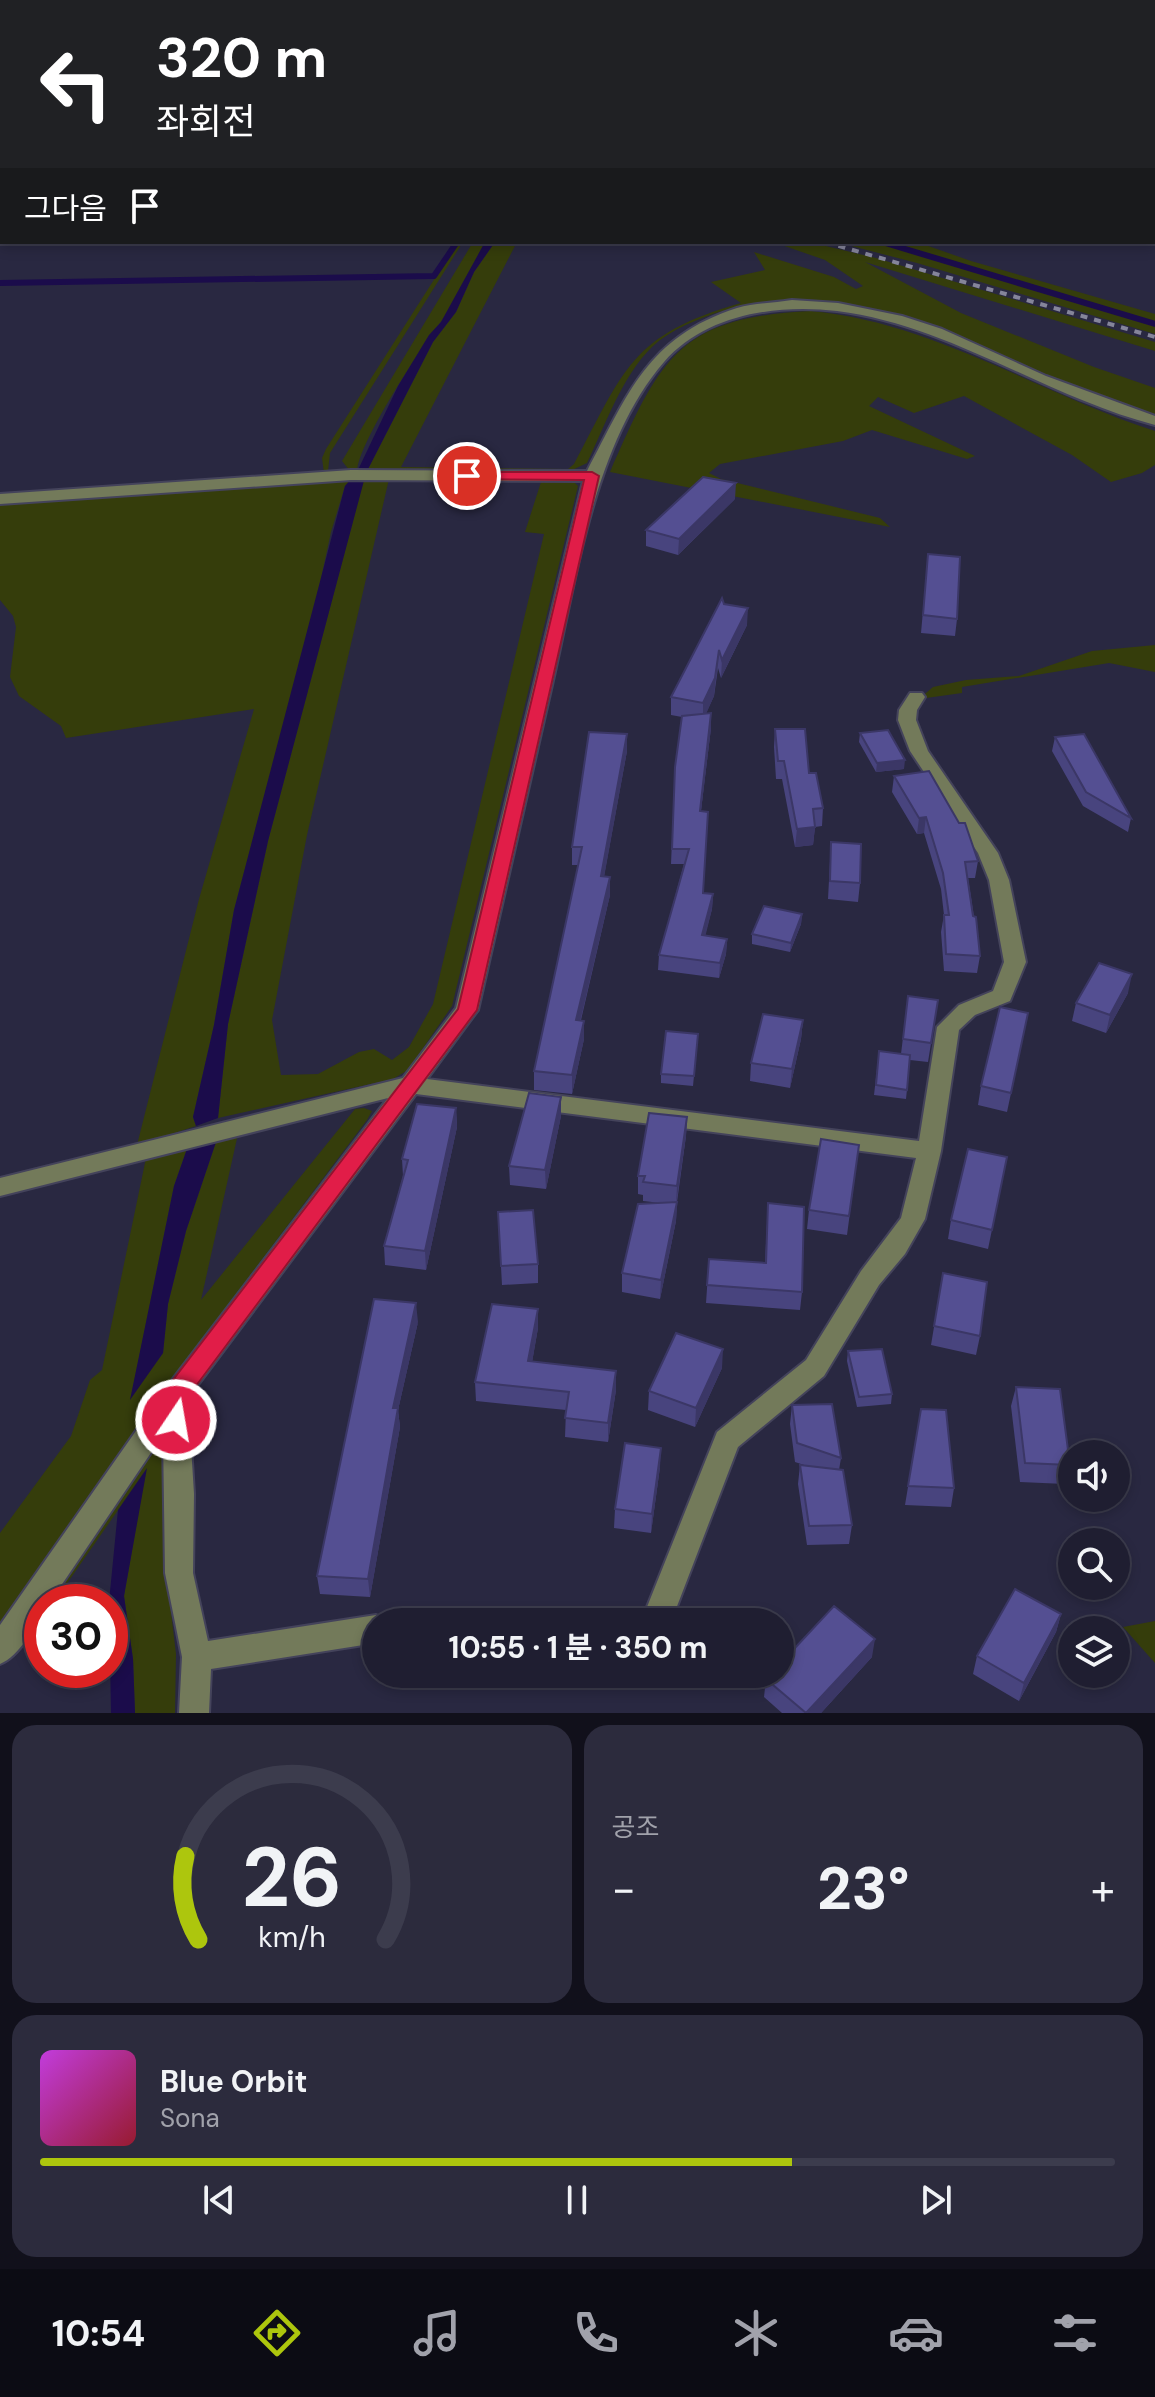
<!DOCTYPE html>
<html lang="ko">
<head>
<meta charset="utf-8">
<style>
  :root { --surface:#1f1e31; --page:#2c2b3d; --text:#f1f3f6; --muted:#a1a2ab; --line:#3c3c4d; --accent:#adc60d }
  body { margin:0; font-family:"DM Sans","Noto Sans KR",sans-serif; background:var(--page); color:var(--text); height:100vh; display:flex; flex-direction:column; font-size:30px; white-space:nowrap }
  * { box-sizing:border-box; margin:0 }
  p { font-size:26px; color:var(--muted) }
  .icon { flex:none; width:44px; height:44px; fill:none; stroke:currentColor; stroke-width:2; stroke-linecap:round; stroke-linejoin:round }
  .map { position:relative; height:1713px; overflow:hidden }
  .panel { display:flex; flex-direction:column; gap:12px; padding:12px; background:#11101b; flex:1 }
  .panel>* { flex:none }
  .banner { position:absolute; left:0px; top:0px; width:1156px; height:244px; box-shadow:0 4px 12px #0003,0 0 0 2px var(--line); background:#202124; color:#fff; overflow:hidden }
  .tools { position:absolute; left:1058px; top:1440px; display:grid; gap:16px }
  .tools a { display:grid; place-items:center; width:72px; height:72px; border-radius:50%; background:var(--surface); box-shadow:0 4px 12px #0003,0 0 0 2px var(--line); font-size:40px }
  .speed { position:absolute; left:24px; top:1584px; display:flex; gap:16px; font-size:40px; font-weight:700; text-align:center }
  .speed>* { display:grid; place-content:center; width:104px; height:104px; border-radius:50%; background:var(--surface); box-shadow:0 4px 12px #0003,0 0 0 2px var(--line); line-height:1 }
  .speed .limit { border:12px solid #d22; background:#fff; color:#111 }
  .pin { position:absolute; display:grid; place-items:center; width:68px; height:68px; color:#fff; margin:-34px; border:4px solid #fff; border-radius:50%; box-shadow:0 2px 8px #0007 }
  .me { position:absolute; width:88px; margin:-44px; rotate:12deg; stroke-linejoin:round; filter:drop-shadow(0 0 6px #0008) }
  .turn { display:flex; align-items:center; gap:28px; height:168px; padding:0 24px; font-size:36px }
  .turn .icon { width:104px; height:104px; stroke-width:2.5 }
  .turn b { display:block; font-size:56px; line-height:68px }
  .then { display:flex; align-items:center; height:76px; padding:0 24px; background:#0003; gap:16px; font-size:30px }
  .big { font-size:60px; font-weight:700; line-height:1.1 }
  .panel .tile { flex:1; display:flex; flex-direction:column; justify-content:center; gap:12px; min-width:0; padding:0 28px; border-radius:24px; background:var(--page) }
  .panel .dial { align-items:center; gap:0 }
  .dial svg { height:208px; overflow:visible; fill:none; stroke:var(--line); stroke-width:7; stroke-linecap:round; text-anchor:middle }
  .dial text { fill:var(--text); stroke:none }
  .song { display:flex; align-items:center; gap:24px }
  .cover { width:96px; height:96px; border-radius:12px; background:linear-gradient(135deg,hsl(290 70% 55%),hsl(350 70% 35%)) }
  .played { height:8px; border-radius:4px; background:linear-gradient(90deg,var(--accent) 70%,var(--line) 70%) }
  .keys { display:flex; justify-content:space-around; direction:ltr }
  .heat { display:flex; justify-content:space-between; align-items:center; font-size:44px; direction:ltr }
  .panel .tiles { flex:1; display:grid; gap:12px; grid-template-columns:1fr 1fr }
  .tile:last-child { grid-column:span 2 }
  .trip { position:absolute; left:362px; top:1608px; width:432px; height:80px; border-radius:40px; background:var(--surface); box-shadow:0 4px 12px #0003,0 0 0 2px var(--line); font-weight:700; line-height:80px; text-align:center }
  .dock { display:flex; height:128px; justify-content:space-around; align-items:center; background:#0c0c14; color:var(--muted) }
  .dock .icon { width:56px; height:56px }
  .dock .selected { color:var(--accent) }
  .dock b { font-size:36px; color:var(--text) }
  .map>svg:first-child { display:block }
  .green { fill:#353d0b }
  .water { fill:#1b0c4b }
  .lines { fill:none; stroke-linecap:round; stroke-linejoin:round }
  .stream-far1 { stroke:#1b0c4b; stroke-width:5 }
  .stream { stroke:#1b0c4b; stroke-width:6 }
  .minor-casing { stroke:#44435b; stroke-width:4 }
  .minor { fill:#737a5a; fill-rule:evenodd }
  .rail { stroke:#85859a; stroke-width:4; stroke-dasharray:7 7; stroke-linecap:butt }
  .wall { fill:#48447e }
  .shaded-wall { fill:#3b3766 }
  .building { fill:#544f92; stroke:#3b3766; stroke-width:2 }
  .route { fill:#e11d48; stroke:#92132f; stroke-width:2 }
</style>
</head>
<body>
<div class="map">
<svg width="1155" height="1713" viewBox="0 0 1155 1713">
  <rect width="100%" height="100%" fill="#292841"/>
  <path class="green" d="M458 242H463L330 453 328 471 324 473 322 458 326 449Z
    M473 242H485C471 268 458 299 440 323 421 348 358 443 357 472L350 471 342 461Z
    M495 242H517L401 467 568 469 574 464C625 369 630 335 741 303L711 282 765 270 754 252 834 277 856 289 863 286 825 260 773 242H809L876 258 1155 342V351L865 262 961 313 1094 367 1155 388V417C1109 401 1063 384 1019 364 926 320 827 279 722 311 698 319 671 329 652 347 622 376 605 426 587 463L570 471 366 473 433 342 456 312 474 272Z
    M836 242 891 244 1155 325V334L917 263Z
    M889 242H917L971 261 1155 314V323Z
    M811 311C933 322 1040 394 1155 431V465L1142 473 1111 482 1072 455 964 396 914 413 878 397 869 406 975 456 967 459 872 430 843 441 720 464 709 473 721 479 880 518 890 527 610 472C660 359 678 317 811 311Z
    M364 479H389L307 835 272 1020 281 1075 318 1074 359 1052 374 1049 392 1060 409 1047 433 1004 544 534 525 532 541 482H574L578 486 452 1006 408 1070 393 1079 218 1118 228 1024 268 841Z
    M352 480 345 486 331 532 314 611 234 910 214 1025 193 1117 196 1126 137 1145 199 899 254 709 66 738 61 726 19 696 10 677 16 627 13 616 0 600V503Z
    M1155 645V672L1109 663 962 687V693L919 699 933 687 966 680 1019 676 1092 651Z
    M364 1108 372 1111 367 1120 162 1392 0 1624V1533L71 1436 90 1380 102 1370 146 1158 188 1146 174 1186 131 1397 163 1353 168 1304 186 1231 217 1139 238 1134 201 1300 355 1109Z
    M158 1445 166 1453 164 1553 176 1654 175 1713H135L133 1659 124 1596 146 1470 54 1602H43L149 1451Z
    M1155 1621V1663L1123 1627Z"/>
  <path class="water" d="M485 242H495L474 272 456 312 433 342 366 473 268 841 228 1024 218 1118 196 1126 193 1117 214 1025 234 910 345 486 357 472 398 386 429 335 441 322Z
    M217 1139 186 1231 168 1304 163 1353 130 1400 174 1186 188 1146Z
    M147 1468 124 1596 133 1659 135 1713H111L109 1602 118 1510Z"/>
  <g class="lines">
    <path class="stream-far1" d="M697 0 704 2"/>
    <path class="stream" d="M882 242 1155 324
      M0 283 434 276 457 242"/>
    <g class="minor-casing">
      <path id="minor" d="M792 300 838 303 902 316 942 329 1046 376 1155 416V425C1046 397 950 325 837 311 777 304 706 314 664 362 593 444 576 582 552 685 527 793 503 902 478 1010L427 1079 919 1141 937 1027 959 1005 993 991 1004 962 989 880 978 853 910 751 898 720 899 710 910 693H922L925 697 917 710 916 720 928 751 998 853 1009 880 1026 962 1010 1001 975 1015 959 1030 941 1151 925 1219 905 1254 879 1285 824 1376 738 1447 671 1622H641L717 1432 806 1360 861 1271 901 1218 916 1158 416 1094 188 1398 194 1494 193 1573 208 1641 376 1615 388 1622H376V1643L211 1669 209 1713H179L182 1657 165 1573 163 1435 50 1602H42C42 1622 18 1657 0 1664V1625L166 1388 388 1098 0 1196V1178L403 1078 456 1008 583 481 351 480 0 504V494L351 470 587 471C628 394 647 337 737 308 754 303 774 303 792 300Z"/>
    </g>
    <use href="#minor" class="minor"/>
    <path class="rail" d="M825 242 1155 337"/>
  </g>
  <path class="wall" d="M735 499 678 555 646 546V530Z
    M928 554 957 619 955 636 921 633Z
    M724 604 747 625 721 678 718 668 714 696 706 713 711 728 701 811 704 893 713 894 712 909 705 935 727 939 726 954 719 978 658 970 659 955 684 864H671L675 767 682 717 671 715V697Z
    M775 729 809 773 823 808 822 826 815 827 813 845 795 847 782 779H776L774 747Z
    M860 733 904 769 876 772 859 742Z
    M627 734V751L604 876 610 877V895L581 1020 584 1039 572 1094 534 1090V1071L578 865H572V847Z
    M1055 737 1131 818 1128 832 1083 806 1052 751Z
    M894 776 978 861 975 878H968L980 956 977 973 944 971 941 932 944 915 941 889 924 833 917 834 892 792Z
    M831 842 860 883 858 902 828 899Z
    M802 914 801 924 790 952 752 944V934Z
    M1128 993 1106 1033 1072 1021 1076 1003Z
    M908 996 938 1000 928 1062 910 1060 906 1099 874 1095 879 1051 901 1054Z
    M1028 1013 1007 1112 978 1105 981 1086Z
    M803 1020 801 1039 790 1088 750 1081 751 1063Z
    M698 1034 693 1086 661 1083V1074Z
    M561 1097V1116L546 1189 510 1185 509 1166Z
    M456 1108 457 1127 426 1270 385 1265 384 1246 403 1176 402 1159Z
    M687 1117 686 1136 677 1202 676 1221 660 1299 622 1292V1273L661 1203 643 1201V1195L638 1194V1176Z
    M859 1145 847 1235 807 1229 809 1210Z
    M1007 1157 988 1249 948 1239 951 1220Z
    M768 1203 802 1292 800 1310 706 1303 709 1259 765 1263Z
    M498 1212 538 1264V1283L502 1285Z
    M943 1273 980 1336 976 1355 931 1345Z
    M538 1309V1328L532 1362 616 1371V1390L608 1442 565 1437 566 1410 476 1401 475 1382Z
    M418 1322 398 1410 400 1427 370 1597 320 1594 317 1576Z
    M848 1351 892 1394 891 1404 857 1407 847 1361Z
    M722 1368 695 1427 648 1410 649 1391Z
    M1016 1387 1070 1465 1065 1484 1020 1482 1011 1406Z
    M792 1405 841 1458 839 1470 852 1525 849 1544 807 1545 798 1484 800 1465 807 1466 795 1462 790 1424Z
    M921 1409 954 1488 951 1507 905 1505Z
    M660 1467 651 1533 614 1528 615 1509Z
    M1061 1614 1056 1632 1019 1701 973 1674 977 1656Z
    M872 1657 821 1713H782L764 1697 766 1679Z"/>
  <path class="shaded-wall" d="M736 483 735 499 678 555 679 539Z
    M748 608 747 625 721 678 722 660Z
    M719 650 714 696 703 721V703Z
    M711 713V728L699 826 700 811Z
    M627 734V751L601 894V876Z
    M905 760 904 769 876 772 877 763Z
    M926 817 924 833 917 834 919 818Z
    M815 827 813 845 795 847 797 829Z
    M610 877V895L576 1039V1020Z
    M713 894 712 909 702 950V935Z
    M802 914 801 924 790 952 791 943Z
    M727 939 726 954 719 978 720 963Z
    M1132 974 1128 993 1106 1033 1110 1015Z
    M803 1020 801 1039 790 1088 792 1069Z
    M584 1021V1039L572 1094V1075Z
    M561 1097V1116L546 1189 545 1170Z
    M456 1108 457 1127 426 1270 425 1251Z
    M687 1117 686 1136 676 1205 677 1186Z
    M677 1202 676 1221 660 1299 661 1280Z
    M416 1303 418 1322 398 1410 400 1427 370 1597 368 1579 393 1408Z
    M538 1309V1328L529 1380 528 1361Z
    M723 1349 722 1368 695 1427 696 1408Z
    M616 1371V1390L608 1442V1423Z
    M661 1448 660 1467 651 1533 652 1514Z
    M1061 1614 1056 1632 1019 1701 1024 1683Z
    M875 1639 872 1657 821 1713H807Z"/>
  <path class="building" d="M703 477 736 483 679 539 646 530Z
    M928 554 960 557 957 619 923 615Z
    M722 598 724 604 748 608 722 660 719 650 715 678 703 703 671 697Z
    M711 713 700 811 708 812 703 893 713 894 702 935 727 939 720 963 659 955 689 849H672L675 767 682 716Z
    M775 729H805L809 773H816L823 808 813 809 815 827 797 829 784 761H778Z
    M888 730 905 760 877 763 860 733Z
    M589 732 627 734 601 876 610 877 576 1020 584 1021 572 1075 534 1071 582 847H572Z
    M1084 734 1131 818 1086 792 1055 737Z
    M929 771 959 823H965L978 861 965 862 973 916 976 917 980 956 946 954 944 915H949L943 873 926 817 919 818 894 776Z
    M831 842 861 844 860 883 830 881Z
    M764 906 802 914 791 943 752 934Z
    M1099 963 1132 974 1110 1015 1076 1003Z
    M908 996 938 1000 931 1043 903 1039Z
    M1000 1007 1028 1013 1011 1093 981 1086Z
    M763 1014 803 1020 792 1069 751 1063Z
    M666 1031 698 1034 694 1076 661 1074Z
    M879 1051 910 1055 907 1090 876 1085Z
    M529 1093 561 1097 545 1170 509 1166Z
    M417 1104 456 1108 425 1251 384 1246 408 1160 402 1159Z
    M649 1113 687 1117 677 1186 643 1182 645 1176H638Z
    M821 1139 859 1145 849 1216 809 1210Z
    M968 1149 1007 1157 992 1230 951 1220Z
    M677 1202 661 1280 622 1273 638 1204Z
    M768 1203 804 1207 802 1292 707 1285 709 1259 766 1263Z
    M533 1210 538 1264 501 1266 498 1212Z
    M943 1273 987 1282 980 1336 934 1326Z
    M374 1299 416 1303 393 1408H398L368 1579 317 1576Z
    M492 1304 538 1309 528 1361 616 1371 608 1423 565 1418 569 1392 475 1382Z
    M676 1333 723 1349 696 1408 649 1391Z
    M882 1349 892 1394 859 1397 848 1351Z
    M1016 1387 1060 1389 1070 1465 1025 1463Z
    M832 1404 841 1458 797 1443 792 1405Z
    M921 1409 946 1410 954 1488 908 1486Z
    M625 1443 661 1448 652 1514 615 1509Z
    M800 1465 843 1470 852 1525 809 1526Z
    M1015 1589 1061 1614 1024 1683 977 1656Z
    M834 1606 875 1639 806 1713 766 1679 770 1674H780V1664Z"/>
  <path class="route" d="M467 472H592L599 476 477 1010 187 1398 188 1420 185 1428 176 1431 168 1428C162 1416 161 1400 166 1389L458 1009 584 480 462 479 460 476Z"/>
</svg>
<div class="tools">
<a><svg class="icon" aria-label="sound" viewBox="0 0 24 24"><path d="M4 9h4l5-4v14l-5-4H4zM17 9q2 3 0 6"/></svg></a>
<a><svg class="icon" aria-label="search" viewBox="0 0 24 24"><circle cx="10" cy="10" r="6"/><path d="M15 15l6 6"/></svg></a>
<a><svg class="icon" aria-label="layers" viewBox="0 0 24 24"><path d="M12 4l9 5-9 5-9-5zM3 14l9 5 9-5"/></svg></a>
</div>
<div class="speed"><div class="limit">30</div></div>
<div class="pin" style="left:467px;top:476px;background:#d93025"><svg class="icon" aria-label="arrive" viewBox="0 0 24 24"><path d="M6 21V4h12l-3 4 3 4H6"/></svg></div>
<svg class="me" style="left:176px;top:1420px" viewBox="-20 -20 40 40"><circle r="17" fill="#e11d48" stroke="#fff" stroke-width="3"/><path d="M0-11L8 9 0 5-8 9z" fill="#fff"/></svg>
<div class="trip">10:55 · 1 분 · 350 m</div>
<div class="banner">
<div class="turn"><svg class="icon" aria-label="left" viewBox="0 0 24 24"><path d="M17 20v-9H6M10 6l-5 5 5 5"/></svg><div><b>320 m</b>좌회전</div></div>
<div class="then">그다음<svg class="icon" aria-label="arrive" viewBox="0 0 24 24"><path d="M6 21V4h12l-3 4 3 4H6"/></svg></div>
</div>
</div>
<section class="panel">
<div class="tiles">
<div class="tile dial"><svg viewBox="0 0 100 80">
<path d="M14 69A42 42 0 1 1 86 69"/>
<path d="M14 69A42 42 0 0 1 9 37" stroke="#adc60d"/>
<text x="50" y="56" font-size="32" font-weight="700">26</text>
<text x="50" y="72" font-size="11">km/h</text>
</svg></div>
<div class="tile"><p>공조</p>
<div class="heat"><a>−</a><b class="big">23°</b><a>+</a></div>
</div>
<div class="tile">
<div class="song"><i class="cover"></i><div><b>Blue Orbit</b><p>Sona</p></div></div>
<div class="played"></div>
<div class="keys"><svg class="icon" aria-label="previous" viewBox="0 0 24 24"><path d="M18 5L8 12l10 7zM5 5v14"/></svg><svg class="icon" aria-label="pause" viewBox="0 0 24 24"><path d="M8 5v14M16 5v14"/></svg><svg class="icon" aria-label="next" viewBox="0 0 24 24"><path d="M6 5l10 7-10 7zM19 5v14"/></svg></div>
</div>
</div>
</section>
<nav class="dock">
<b>10:54</b>
<svg class="icon selected" aria-label="directions" viewBox="0 0 24 24"><path d="M12 3l9 9-9 9-9-9zM9 14v-3h6M13 9l2 2-2 2"/></svg>
<svg class="icon" aria-label="music" viewBox="0 0 24 24"><path d="M9 18V5l10-2v13"/><circle cx="6" cy="18" r="3"/><circle cx="16" cy="16" r="3"/></svg>
<svg class="icon" aria-label="phone" viewBox="0 0 24 24"><path d="M5 4h4l2 5-3 2q2 4 5 5l2-3 5 2v4C11 20 4 13 5 4z"/></svg>
<svg class="icon" aria-label="climate" viewBox="0 0 24 24"><path d="M12 3v18M4 7l16 10M4 17L20 7"/></svg>
<svg class="icon" aria-label="car" viewBox="0 0 24 24"><path d="M5 17H2v-5l4-1 3-4h7l3 4 3 1v5h-3M9 17h6M6 11h13"/><circle cx="7" cy="17" r="2"/><circle cx="17" cy="17" r="2"/></svg>
<svg class="icon" aria-label="filters" viewBox="0 0 24 24"><path d="M4 7h16M4 17h16"/><circle cx="9" cy="7" r="2"/><circle cx="15" cy="17" r="2"/></svg>
</nav>
</body>
</html>
